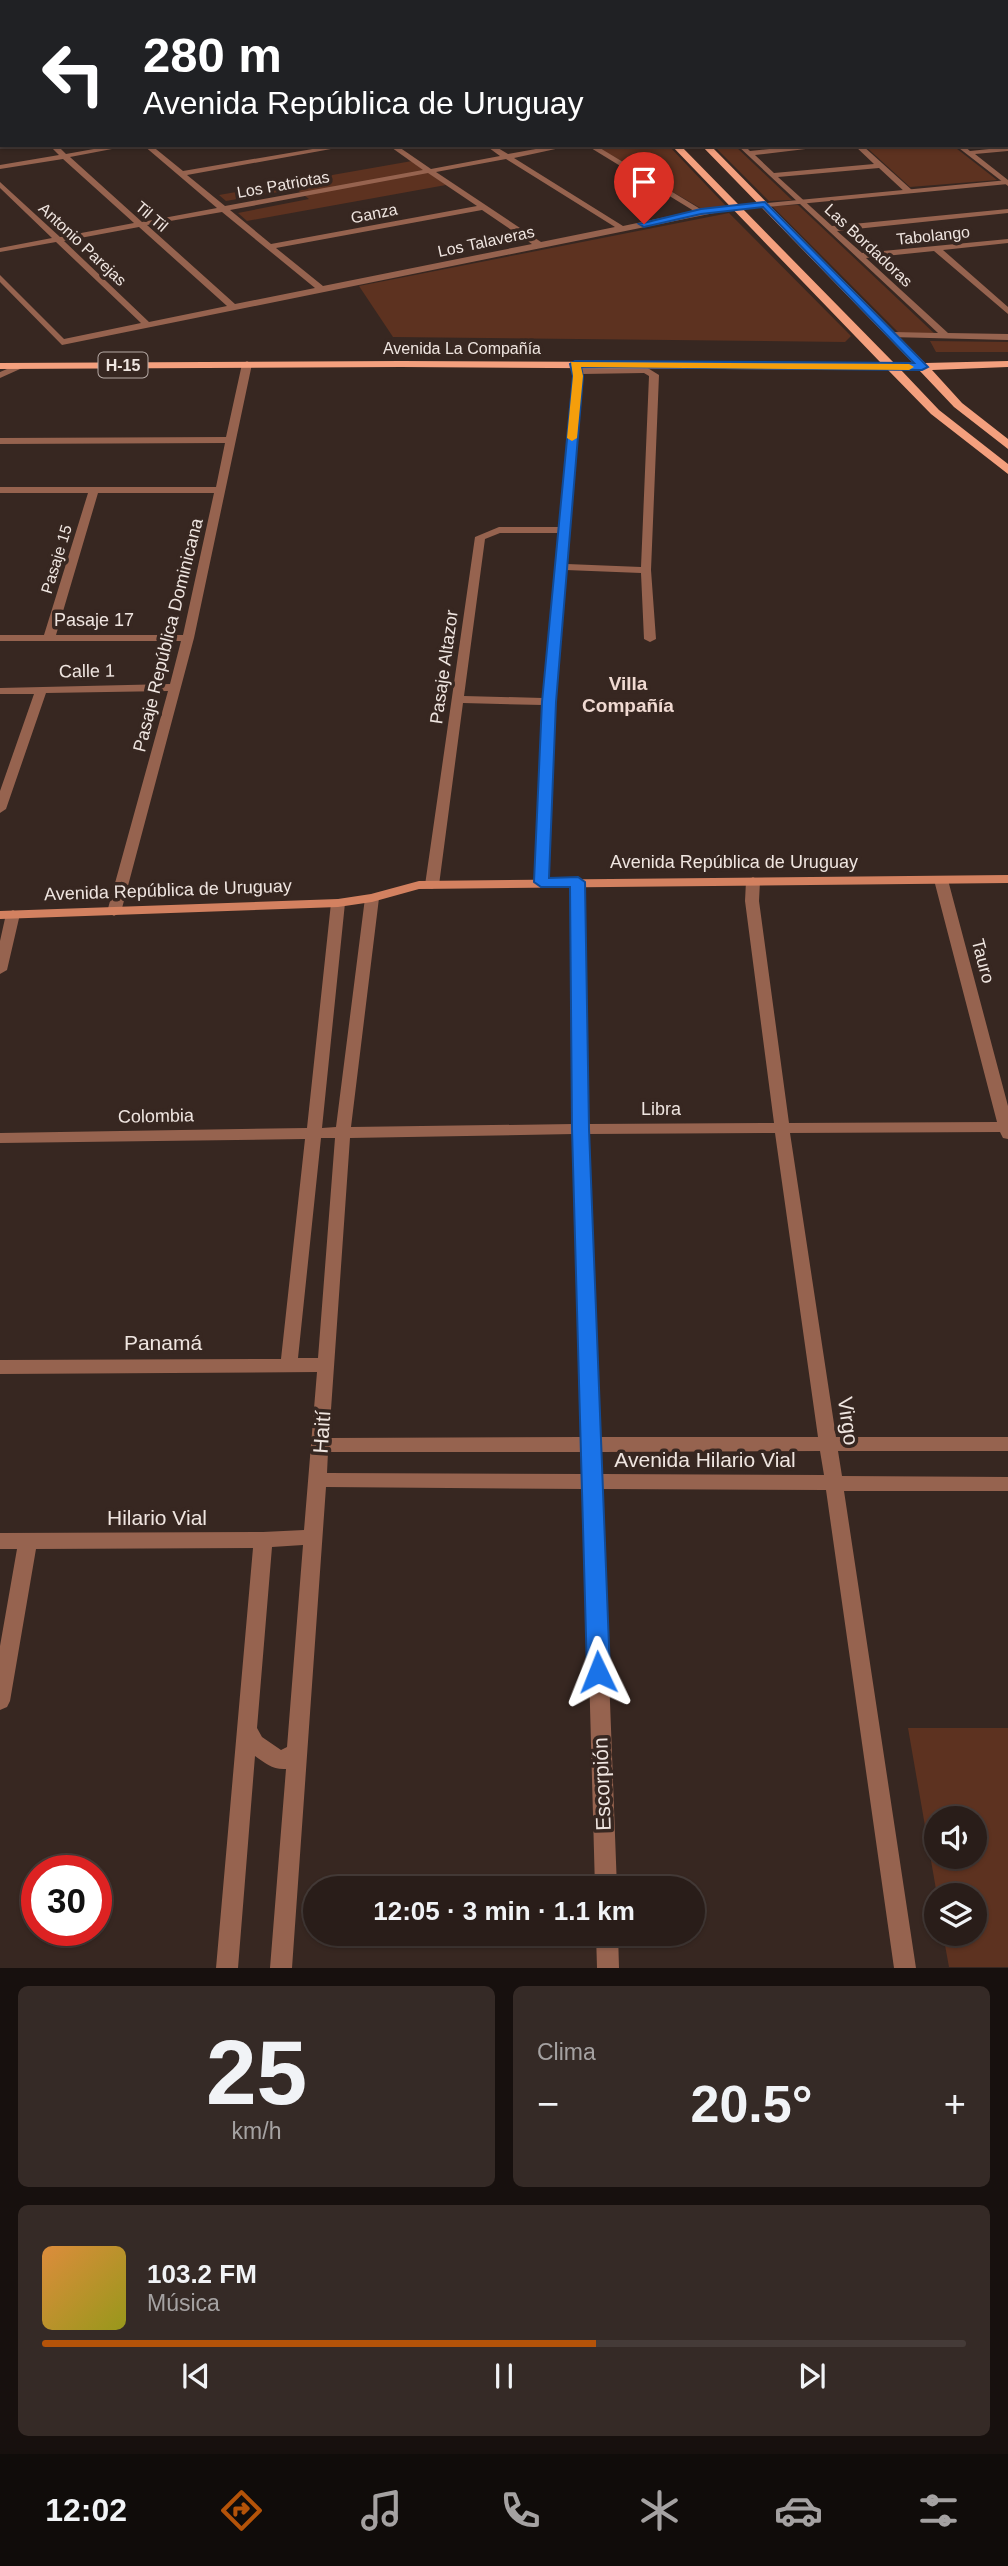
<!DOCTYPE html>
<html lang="es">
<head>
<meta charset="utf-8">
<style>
  :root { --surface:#291d19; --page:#352a26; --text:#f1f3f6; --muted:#a5a2a2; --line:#453b38; --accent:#b45309 }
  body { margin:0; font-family:Helvetica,sans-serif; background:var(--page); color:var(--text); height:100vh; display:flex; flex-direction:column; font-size:26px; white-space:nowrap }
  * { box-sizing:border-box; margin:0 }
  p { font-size:23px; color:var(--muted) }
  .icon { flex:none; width:38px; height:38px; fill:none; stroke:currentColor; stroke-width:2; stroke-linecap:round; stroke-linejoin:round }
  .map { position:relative; height:1968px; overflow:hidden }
  .drawer { display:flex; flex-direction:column; gap:18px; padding:18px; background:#17100e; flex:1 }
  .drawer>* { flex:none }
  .guide { position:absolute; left:0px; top:0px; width:1008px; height:147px; box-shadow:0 2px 5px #0004,0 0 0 2px var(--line); background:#202124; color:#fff; overflow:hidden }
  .tools { position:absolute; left:924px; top:1806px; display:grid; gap:14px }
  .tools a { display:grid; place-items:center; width:63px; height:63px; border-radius:50%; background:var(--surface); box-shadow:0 2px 5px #0004,0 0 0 2px var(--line); font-size:35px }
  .speed { position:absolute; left:21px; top:1855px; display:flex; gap:14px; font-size:35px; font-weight:700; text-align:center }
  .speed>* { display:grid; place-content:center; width:91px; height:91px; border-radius:50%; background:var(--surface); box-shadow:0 2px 5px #0004,0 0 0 2px var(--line); line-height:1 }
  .speed .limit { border:10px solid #d22; background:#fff; color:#111 }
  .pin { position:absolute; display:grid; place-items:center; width:60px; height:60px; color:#fff; margin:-72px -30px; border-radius:50% 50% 50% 0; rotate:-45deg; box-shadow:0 0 7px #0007 }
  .pin .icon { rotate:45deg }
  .me { position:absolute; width:77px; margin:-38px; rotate:358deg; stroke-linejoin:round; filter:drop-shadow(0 0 5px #0008) }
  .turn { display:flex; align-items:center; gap:24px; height:147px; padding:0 28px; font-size:32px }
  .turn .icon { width:91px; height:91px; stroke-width:2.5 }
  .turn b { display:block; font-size:49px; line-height:60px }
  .big { font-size:52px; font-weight:700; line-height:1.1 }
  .drawer .card { flex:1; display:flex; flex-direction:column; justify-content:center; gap:10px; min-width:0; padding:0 24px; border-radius:10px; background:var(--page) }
  .drawer .dial { align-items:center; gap:0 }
  .dial b { font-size:91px; line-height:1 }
  .song { display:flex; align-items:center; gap:21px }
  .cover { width:84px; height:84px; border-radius:10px; background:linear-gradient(135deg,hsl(30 70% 55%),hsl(60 70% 35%)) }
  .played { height:7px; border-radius:4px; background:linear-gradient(90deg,var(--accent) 60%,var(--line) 60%) }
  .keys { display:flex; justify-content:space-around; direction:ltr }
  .heat { display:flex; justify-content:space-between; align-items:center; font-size:38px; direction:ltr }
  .drawer .tiles { flex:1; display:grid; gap:18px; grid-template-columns:1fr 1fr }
  .card:last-child { grid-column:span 2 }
  .trip { position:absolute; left:303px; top:1876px; width:402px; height:70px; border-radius:35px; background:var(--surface); box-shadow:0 2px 5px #0004,0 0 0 2px var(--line); font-weight:700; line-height:70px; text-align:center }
  .menu { display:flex; height:112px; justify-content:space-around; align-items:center; background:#100c0a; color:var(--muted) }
  .menu .icon { width:49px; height:49px }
  .menu .current { color:var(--accent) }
  .menu b { font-size:32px; color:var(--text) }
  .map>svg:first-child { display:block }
  .green { fill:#5d3220; fill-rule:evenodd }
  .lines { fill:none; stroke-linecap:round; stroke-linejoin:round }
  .minor { fill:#96634f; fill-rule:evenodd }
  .tertiary { fill:#96634f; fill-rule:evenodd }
  .secondary { fill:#d38160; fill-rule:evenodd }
  .primary { fill:#f4a07e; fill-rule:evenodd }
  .route { fill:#1a73e8; stroke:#114b97; stroke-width:2 }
  .slow { fill:#f59e0b }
  .labels { text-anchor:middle; stroke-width:7; stroke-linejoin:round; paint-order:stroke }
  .far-street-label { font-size:16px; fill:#efe5e0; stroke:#372721 }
  .shield { fill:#372721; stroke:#b8aca7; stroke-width:2 }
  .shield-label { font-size:16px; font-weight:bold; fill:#efe5e0 }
  .street-label { font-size:18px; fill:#efe5e0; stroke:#372721 }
  .neighbourhood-label { font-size:19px; font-weight:bold; fill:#f0dad2; stroke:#372721 }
  .near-street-label { font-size:21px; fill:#efe5e0; stroke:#372721 }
</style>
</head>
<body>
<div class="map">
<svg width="1008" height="1968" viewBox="0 0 1008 1968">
  <rect width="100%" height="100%" fill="#372721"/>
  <path class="green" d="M592 145H668L726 206 702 209Z
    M713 145H734L792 200 769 201Z
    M864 145H952L997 180 910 187Z
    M412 161 446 185 247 221 238 213 309 199 296 189 226 201 219 195Z
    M798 205 935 334 899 333 772 206Z
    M729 213 851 336 845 342 393 337 359 286Z
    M930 341 1008 342V352H936Z
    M908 1728H1008V1967H949L943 1934H975V1895H937ZM936 1818H975V1857H936Z"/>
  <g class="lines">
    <path class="minor" d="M0 0H6L2 2Z
      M24 0H30L32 2H25Z
      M126 0H141L122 2Z
      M221 0H228L230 2H223Z
      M330 0H337L339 2H332Z
      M420 0H427L429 2H422Z
      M582 0H588L590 2H583Z
      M635 0H661L630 2Z
      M768 0H775L777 2H770Z
      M894 0H918L889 2Z
      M2 17V21L0 22V18Z
      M1006 17H1008V21H1006Z
      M1008 41V45L1006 46V42Z
      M2 68V73H0V69Z
      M1006 69H1008V73H1006Z
      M0 94H2V98H0Z
      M1006 95H1008V99H1006Z
      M1006 121H1008V125H1006Z
      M49 145H57L66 154 116 145H133L70 157 142 222 217 208 143 145H151L183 171 336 145H353L187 175 225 206 423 170 388 145H396L431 169 500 156 485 145H493L508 154 558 145H574L514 158 623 226 694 211 586 145H595L702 210 735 206 739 208 62 345 0 282V275L64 339 141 323 56 242 0 252V248L52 238 0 188V182L60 237 134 223 63 159 0 169V165L59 155ZM506 159 615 227 541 242 436 172ZM428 173 477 206 271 244 230 210ZM482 210 532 244 323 286 276 248ZM222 212 315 288 235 304 147 225ZM139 227 227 306 149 322 64 241Z
      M737 145H744L750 151 809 145H839L755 155 774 173 874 164 854 145H862L913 191 906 193 879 168 778 177 832 226 1008 209V213L837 231 862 253 1008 239V243L943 250 1008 307V314L934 251 866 258 948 333 1008 334V340L890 337 889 335 893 332 938 333Z
      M955 145H963L970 151 1008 147V151L975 154 1008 180V186Z
      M247 361 252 364 194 638 121 912 114 916 107 912 168 691 46 693 6 809 0 813V791L34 694H0V688L170 684 181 641H0V635H44L88 493H0V487H216L225 443 0 444V438L226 437 242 364ZM98 493H214L183 635H56Z
      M572 362H578L581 368 646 367 659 375 651 570 656 639 650 642 644 639 641 573 566 570 555 702 548 882 541 886 534 882 543 705 463 703 439 885 432 889 427 888 425 885 475 537 499 527H559L573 376ZM644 373 649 376 641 567 567 564 582 374ZM500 533H559L543 698 464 696 485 539Z
      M21 363 29 365 0 378V372Z
      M941 876 948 880 1008 1106V1139L1003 1138 1000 1132 790 1133 836 1437H1008V1451H838L842 1476 1008 1477V1491H844L916 1968H894L826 1490 602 1489 617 1888H595L584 1489 326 1487 292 1968H270L286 1769C273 1770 265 1763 255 1756L238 1968H216L253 1548 36 1549 10 1701 7 1707 0 1710V1646L17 1549H0V1533L263 1532 304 1530 317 1372 0 1374V1360L281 1359 305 1139 0 1143V1133L307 1128 331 903 338 899 345 903 322 1128 336 1127 365 898 372 894 379 898 351 1127 573 1124 571 882 578 878 585 882 588 1124 774 1123 745 901 746 881 753 877 760 881 759 901 789 1123 997 1122 934 880ZM775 1133 818 1437H600L589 1134ZM574 1134 582 1437 329 1438 350 1138ZM321 1138H335L318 1358H298ZM820 1451 824 1475 601 1474V1452ZM328 1452H583V1474L327 1473ZM303 1545 287 1747 281 1750 262 1737 257 1728 272 1547Z
      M13 910 20 914 7 970 0 974V941L6 914Z
      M596 1934H618L619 1968H597Z"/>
    <path class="tertiary" d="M911 0H918L920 2H913Z
      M2 45V50H0V46Z
      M1006 60 1008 61V65H1006Z
      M1008 180V184L735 210 731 208 735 206Z"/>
    <path class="secondary" d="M1008 875V883L419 889 372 902 338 907 0 919V911L338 899 371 894 419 881Z"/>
    <path class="primary" d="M532 0H540L541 2H533Z
      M553 0H561L563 2H554Z
      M671 145H680L894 363H913L701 145H710L925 363 1008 361V367L932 370 962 403 1008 439V449L954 407 919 370H901L939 410 1008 464V474L931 414 888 370 401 367 0 369V363L401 361 881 363Z"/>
  </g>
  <path class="route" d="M765 202 928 367 922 370 581 367 583 376 556 702 549 878 578 877 585 882 589 1129 610 1672 606 1679 598 1682 591 1679 587 1672 572 1129 570 887H541L534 882 542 702 573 376 570 364 575 361 914 363 763 207 701 214 644 227 639 224 701 209Z"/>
  <path class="slow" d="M571 362 909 364 914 367 909 370 581 367 583 376 577 438 572 441 567 438 573 376Z"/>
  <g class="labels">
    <g class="far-street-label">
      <text transform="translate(283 184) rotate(-10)" y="6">Los Patriotas</text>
      <text transform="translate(374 213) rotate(-11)" y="6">Ganza</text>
      <text transform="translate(152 216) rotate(41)" y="6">Til Til</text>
      <text transform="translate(933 235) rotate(-6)" y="6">Tabolango</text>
      <text transform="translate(486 241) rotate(-12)" y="6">Los Talaveras</text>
      <text transform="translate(83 244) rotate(43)" y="6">Antonio Parejas</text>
      <text transform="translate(869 245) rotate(43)" y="6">Las Bordadoras</text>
      <text x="462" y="354">Avenida La Compañía</text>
      <text transform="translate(56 559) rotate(-73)" y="6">Pasaje 15</text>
    </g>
    <rect class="shield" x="98.5" y="352.5" width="49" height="25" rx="5"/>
    <g class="shield-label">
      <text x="123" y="371">H-15</text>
    </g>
    <g class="street-label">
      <text x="94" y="626">Pasaje 17</text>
      <text transform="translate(168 635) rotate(-76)" y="6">Pasaje República Dominicana</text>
      <text transform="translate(444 667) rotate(-82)" y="6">Pasaje Altazor</text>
      <text transform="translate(87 671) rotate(-1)" y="6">Calle 1</text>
      <text x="734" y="868">Avenida República de Uruguay</text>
      <text transform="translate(168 890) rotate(-2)" y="6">Avenida República de Uruguay</text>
      <text transform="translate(983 961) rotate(75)" y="6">Tauro</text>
      <text x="661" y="1115">Libra</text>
      <text transform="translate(156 1116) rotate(-1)" y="6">Colombia</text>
    </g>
    <g class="neighbourhood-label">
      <text x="628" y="690">Villa<tspan x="628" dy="22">Compañía</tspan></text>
    </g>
    <g class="near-street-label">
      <text x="163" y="1350">Panamá</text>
      <text transform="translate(848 1421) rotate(82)" y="7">Virgo</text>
      <text transform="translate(322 1432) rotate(-86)" y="7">Haití</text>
      <text x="705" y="1467">Avenida Hilario Vial</text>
      <text x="157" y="1525">Hilario Vial</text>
      <text transform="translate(602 1784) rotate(-92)" y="7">Escorpión</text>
    </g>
  </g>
</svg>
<div class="tools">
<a><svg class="icon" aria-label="sound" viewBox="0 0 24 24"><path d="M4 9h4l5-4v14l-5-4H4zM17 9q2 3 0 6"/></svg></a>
<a><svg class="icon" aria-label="layers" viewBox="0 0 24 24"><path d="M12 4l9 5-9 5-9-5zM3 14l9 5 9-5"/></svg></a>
</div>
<div class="speed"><div class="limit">30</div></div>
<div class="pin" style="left:644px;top:224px;background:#d93025"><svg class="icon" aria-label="arrive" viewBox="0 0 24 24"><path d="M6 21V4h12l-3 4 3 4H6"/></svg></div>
<svg class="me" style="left:598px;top:1672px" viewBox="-20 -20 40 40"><path d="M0-17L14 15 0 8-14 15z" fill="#1a73e8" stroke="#fff" stroke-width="4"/></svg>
<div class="trip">12:05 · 3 min · 1.1 km</div>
<div class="guide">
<div class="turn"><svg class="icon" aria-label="left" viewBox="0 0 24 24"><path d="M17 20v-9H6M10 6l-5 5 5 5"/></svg><div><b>280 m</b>Avenida República de Uruguay</div></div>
</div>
</div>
<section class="drawer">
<div class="tiles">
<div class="card dial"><b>25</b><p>km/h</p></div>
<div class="card"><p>Clima</p>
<div class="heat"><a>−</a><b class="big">20.5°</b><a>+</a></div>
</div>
<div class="card">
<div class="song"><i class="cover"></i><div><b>103.2 FM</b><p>Música</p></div></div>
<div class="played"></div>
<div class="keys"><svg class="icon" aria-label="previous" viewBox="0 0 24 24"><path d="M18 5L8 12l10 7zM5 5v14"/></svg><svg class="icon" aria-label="pause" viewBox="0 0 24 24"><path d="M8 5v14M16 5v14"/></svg><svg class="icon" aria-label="next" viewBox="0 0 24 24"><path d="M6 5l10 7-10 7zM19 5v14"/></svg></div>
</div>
</div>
</section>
<nav class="menu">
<b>12:02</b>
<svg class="icon current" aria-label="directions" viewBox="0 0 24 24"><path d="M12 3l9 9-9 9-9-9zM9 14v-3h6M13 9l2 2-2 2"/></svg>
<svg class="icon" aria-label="music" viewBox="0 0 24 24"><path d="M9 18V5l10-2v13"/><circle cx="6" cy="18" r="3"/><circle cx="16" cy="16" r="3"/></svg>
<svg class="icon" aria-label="phone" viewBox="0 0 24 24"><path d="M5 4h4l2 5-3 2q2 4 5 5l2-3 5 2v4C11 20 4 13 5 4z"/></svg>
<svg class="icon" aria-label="climate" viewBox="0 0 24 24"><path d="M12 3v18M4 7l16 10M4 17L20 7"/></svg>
<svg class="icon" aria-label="car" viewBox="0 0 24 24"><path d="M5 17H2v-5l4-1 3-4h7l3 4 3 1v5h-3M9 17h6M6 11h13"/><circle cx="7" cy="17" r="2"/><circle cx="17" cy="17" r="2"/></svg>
<svg class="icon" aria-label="filters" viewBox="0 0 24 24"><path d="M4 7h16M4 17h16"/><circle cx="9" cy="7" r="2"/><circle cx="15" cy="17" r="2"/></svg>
</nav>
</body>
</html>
